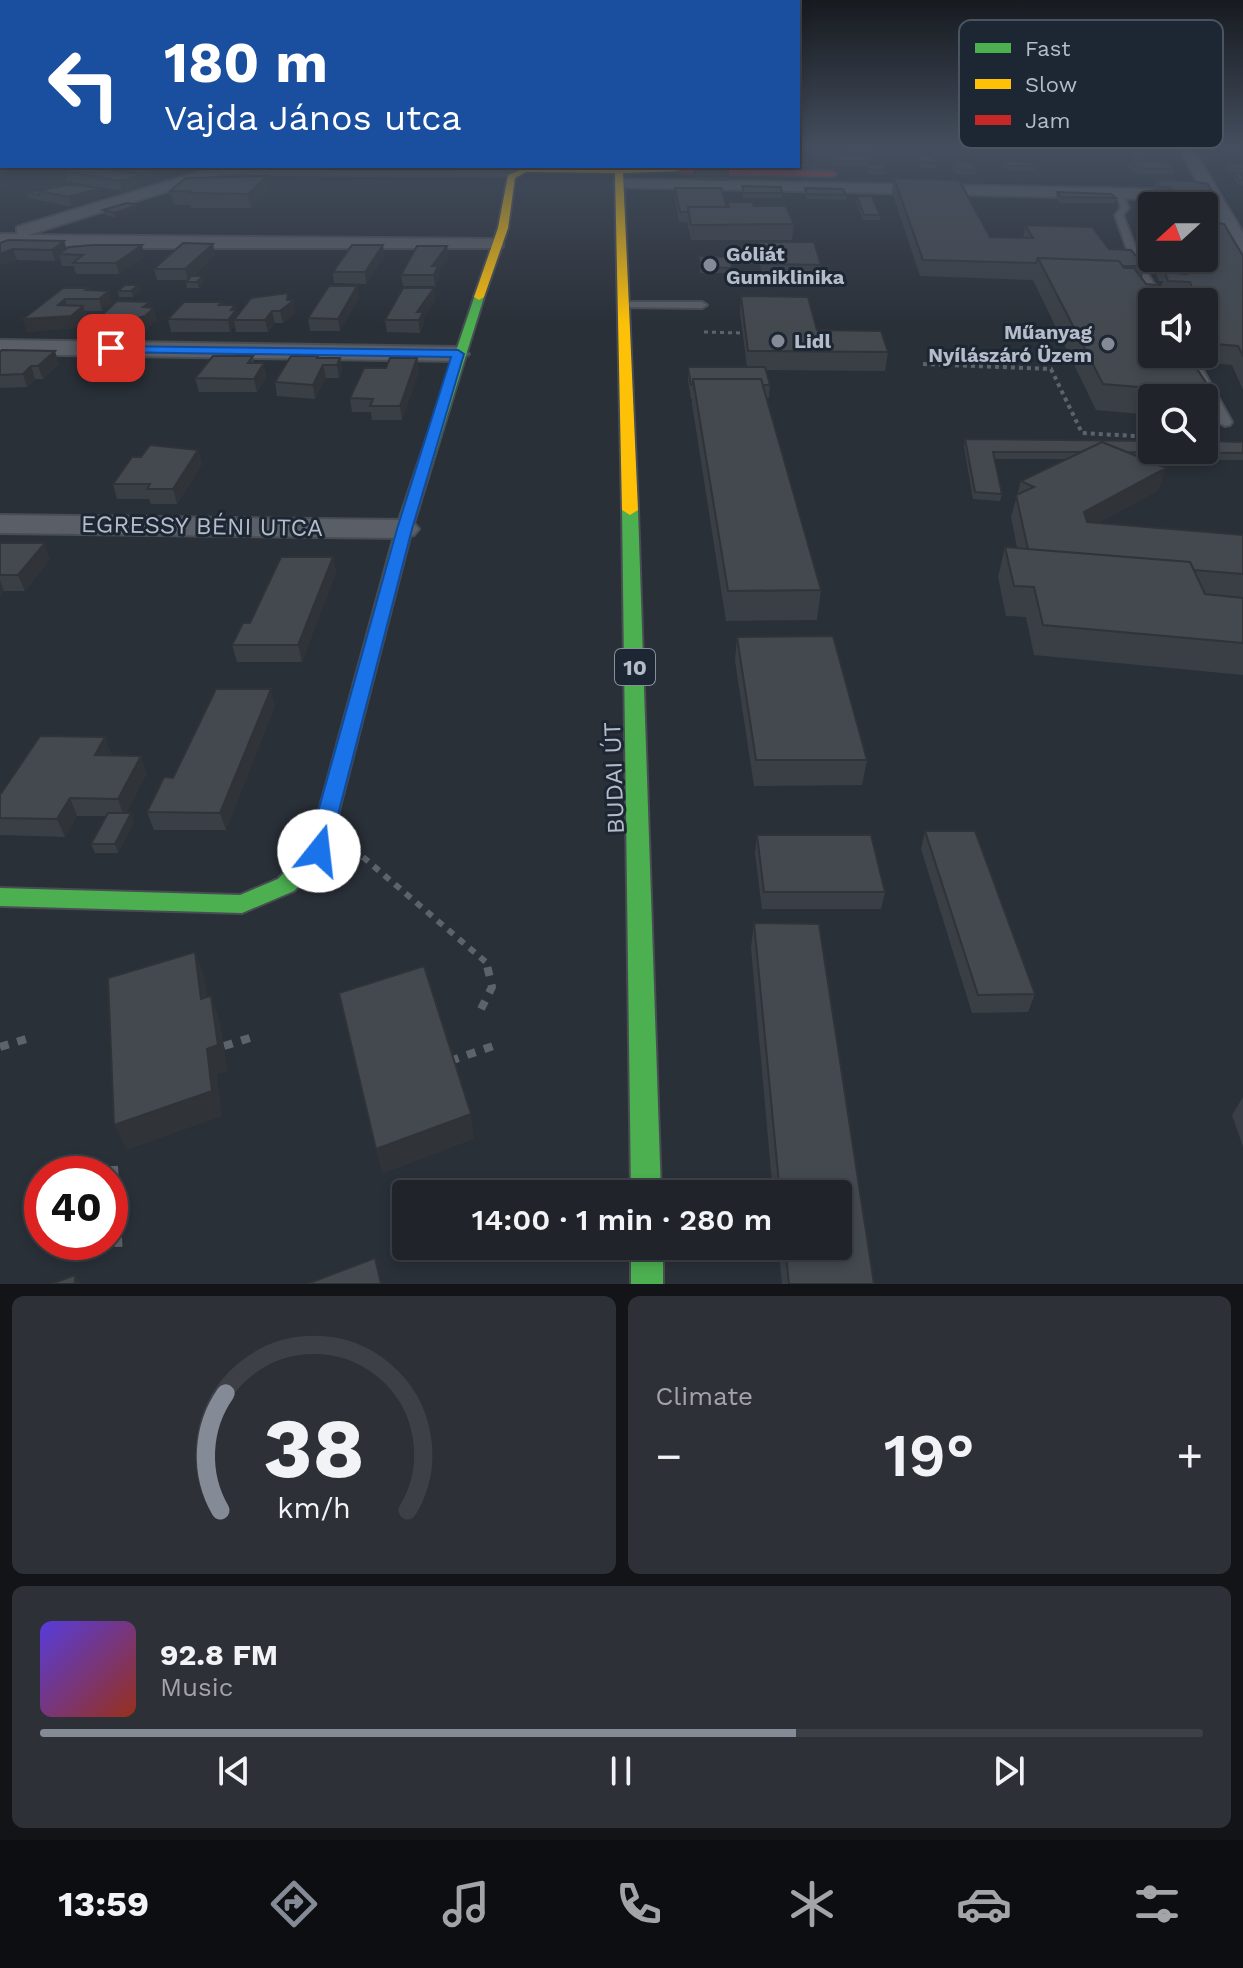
<!DOCTYPE html>
<html lang="en">
<head>
<meta charset="utf-8">
<style>
  :root { --surface:#20242a; --page:#2d3036; --text:#f1f3f6; --muted:#a2a4a8; --line:#3d4147; --accent:#848b96 }
  body { margin:0; font-family:"Work Sans",sans-serif; background:var(--page); color:var(--text); height:100vh; display:flex; flex-direction:column; font-size:30px; white-space:nowrap }
  * { box-sizing:border-box; margin:0 }
  p { font-size:26px; color:var(--muted) }
  .icon { flex:none; width:44px; height:44px; fill:none; stroke:currentColor; stroke-width:2; stroke-linecap:round; stroke-linejoin:round }
  .map { position:relative; height:1284px; overflow:hidden }
  .details { display:flex; flex-direction:column; gap:12px; padding:12px; background:#121417; flex:1 }
  .details>* { flex:none }
  .hud { position:absolute; left:0px; top:0px; width:800px; height:168px; box-shadow:0 4px 12px #0003,0 0 0 2px var(--line); background:#1a4fa0; color:#fff; overflow:hidden }
  .needle { width:52px; rotate:249deg }
  .controls { position:absolute; left:1138px; top:192px; display:grid; gap:16px }
  .controls a { display:grid; place-items:center; width:80px; height:80px; border-radius:8px; background:var(--surface); box-shadow:0 4px 12px #0003,0 0 0 2px var(--line); font-size:40px }
  .speed { position:absolute; left:24px; top:1156px; display:flex; gap:16px; font-size:40px; font-weight:700; text-align:center }
  .speed>* { display:grid; place-content:center; width:104px; height:104px; border-radius:50%; background:var(--surface); box-shadow:0 4px 12px #0003,0 0 0 2px var(--line); line-height:1 }
  .speed .limit { border:12px solid #d22; background:#fff; color:#111 }
  .pin { position:absolute; display:grid; place-items:center; width:68px; height:68px; color:#fff; margin:-34px; border-radius:16px; box-shadow:0 4px 12px #0006 }
  .me { position:absolute; width:88px; margin:-44px; rotate:16deg; stroke-linejoin:round; filter:drop-shadow(0 0 6px #0008) }
  .turn { display:flex; align-items:center; gap:28px; height:168px; padding:0 32px; font-size:36px }
  .turn .icon { width:104px; height:104px; stroke-width:2.5 }
  .turn b { display:block; font-size:56px; line-height:68px }
  .big { font-size:60px; font-weight:600; line-height:1.1 }
  .details .tile { flex:1; display:flex; flex-direction:column; justify-content:center; gap:12px; min-width:0; padding:0 28px; border-radius:12px; background:var(--page) }
  .details .dial { align-items:center; gap:0 }
  .dial svg { height:208px; overflow:visible; fill:none; stroke:var(--line); stroke-width:7; stroke-linecap:round; text-anchor:middle }
  .dial text { fill:var(--text); stroke:none }
  .song { display:flex; align-items:center; gap:24px }
  .cover { width:96px; height:96px; border-radius:12px; background:linear-gradient(135deg,hsl(250 70% 55%),hsl(10 70% 35%)) }
  .played { height:8px; border-radius:4px; background:linear-gradient(90deg,var(--accent) 65%,var(--line) 65%) }
  .keys { display:flex; justify-content:space-around; direction:ltr }
  .heat { display:flex; justify-content:space-between; align-items:center; font-size:44px; direction:ltr }
  .details .tiles { flex:1; display:grid; gap:12px; grid-template-columns:1fr 1fr }
  .tile:last-child { grid-column:span 2 }
  .trip { position:absolute; left:392px; top:1180px; width:460px; height:80px; border-radius:8px; background:var(--surface); box-shadow:0 4px 12px #0003,0 0 0 2px var(--line); font-weight:600; line-height:80px; text-align:center }
  .tabs { display:flex; height:128px; justify-content:space-around; align-items:center; background:#0d0e11; color:var(--muted) }
  .tabs .icon { width:56px; height:56px }
  .tabs .active { color:var(--accent) }
  .tabs b { font-size:36px; color:var(--text) }
  .map>svg:first-child { display:block }
  .lines { fill:none; stroke-linecap:round; stroke-linejoin:round }
  .lane-casing { stroke:#484c53; stroke-width:4 }
  .street-casing { stroke:#484c53; stroke-width:4 }
  .fast-casing { stroke:#484c53; stroke-width:4 }
  .slow-casing { stroke:#484c53; stroke-width:4 }
  .jam-casing { stroke:#484c53; stroke-width:4 }
  .path-far3 { stroke:#5d636a; stroke-width:3; stroke-dasharray:4 4; stroke-linecap:butt }
  .path-far2 { stroke:#5d636a; stroke-width:4; stroke-dasharray:4 4; stroke-linecap:butt }
  .path-far1 { stroke:#5d636a; stroke-width:6; stroke-dasharray:7 7; stroke-linecap:butt }
  .path { stroke:#5d636a; stroke-width:8; stroke-dasharray:9 9; stroke-linecap:butt }
  .lane { fill:#5a5e66; fill-rule:evenodd }
  .street { fill:#5a5e66; fill-rule:evenodd }
  .fast { fill:#4caf50; fill-rule:evenodd }
  .slow { fill:#ffc107; fill-rule:evenodd }
  .jam { fill:#c62828; fill-rule:evenodd }
  .wall { fill:#3a3f45 }
  .shaded-wall { fill:#303338 }
  .building { fill:#444950; stroke:#303338; stroke-width:2 }
  .route { fill:#1a73e8; stroke:#114b97; stroke-width:2 }
  .poi-dot { fill:#848b96; stroke:#1d2633; stroke-width:3 }
  .labels { text-anchor:middle; stroke-width:6; stroke-linejoin:round; paint-order:stroke }
  .far-poi-label { font-size:20px; font-weight:bold; fill:#b4bcc9; stroke:#1d2633; text-anchor:start }
  .shield { fill:#1d2633; stroke:#878f9c; stroke-width:2 }
  .shield-label { font-size:22px; font-weight:bold; fill:#b4bcc9 }
  .street-label { font-size:24px; fill:#b4bcc9; stroke:#1d2633 }
  .key { fill:#1d2633; stroke:#4a5360; stroke-width:2 }
  .key-label { font-size:22px; fill:#b4bcc9 }
</style>
</head>
<body>
<div class="map">
<svg width="1243" height="1284" viewBox="0 0 1243 1284">
  <rect width="100%" height="100%" fill="#2a3038"/>
  <g class="lines">
    <g class="lane-casing">
      <path id="lane" d="M1117 195H1123L1129 208 1123 215 1143 266 1165 302H1155L1133 266 1115 215 1121 208Z
        M624 302H702L707 305 702 308 620 307V303Z
        M1182 354H1194L1232 422 1230 425 1225 426 1218 422Z"/>
    </g>
    <g class="street-casing">
      <path id="street" d="M1177 145H1191L1243 233V253L1234 248Z
        M219 166 517 168 524 172 517 176 222 174 28 235 503 239V247L497 248H102L0 244V234H17V227Z
        M620 179 1196 190 1204 195 1196 200 615 187V181Z
        M0 340 458 347 469 354 458 361 0 354Z
        M0 515 404 520 414 523 419 529 414 535 404 538 0 533Z"/>
    </g>
    <g class="fast-casing">
      <path id="fast" d="M475 295 484 297 412 529 327 857 294 891 242 913 0 906V888L240 895 278 879 309 847 396 529Z
        M630 505 638 510 661 1194H631L622 510Z
        M631 1246H663V1284H631Z"/>
    </g>
    <g class="slow-casing">
      <path id="slow" d="M615 166 685 171 623 173 638 510 630 515 622 510 615 173 526 172 515 178 508 228 484 297 479 300 474 297 498 228 508 175 525 168Z"/>
    </g>
    <g class="jam-casing">
      <path id="jam" d="M678 169 832 172 836 174 832 176 681 173Z"/>
    </g>
    <path class="path-far3" d="M704 332 741 333"/>
    <path class="path-far2" d="M923 364 1051 369 1082 433 1152 437"/>
    <path class="path-far1" d="M363 857 487 963"/>
    <path class="path" d="M481 1009 492 987 486 961
      M224 1046 256 1036
      M0 1047 26 1039
      M450 1061 493 1046
      M114 1166 119 1255"/>
    <use href="#lane" class="lane"/>
    <use href="#street" class="street"/>
    <use href="#fast" class="fast"/>
    <use href="#slow" class="slow"/>
    <use href="#jam" class="jam"/>
  </g>
  <path class="wall" d="M0 145H2V157L0 156Z
    M850 145H870V152L851 151Z
    M1124 145H1143L1142 149 1126 148Z
    M1222 145H1243V156H1230L1226 151 1227 148H1224Z
    M1133 150 1150 156 1149 160H1137L1132 155Z
    M831 153 868 161V165L886 170 885 174H868L866 169V166L833 165 830 157Z
    M798 154 809 163V167H778L798 166Z
    M918 156 937 163 936 168H921L917 161Z
    M1128 160 1175 169 1174 174H1147L1134 172 1127 165Z
    M952 161 976 170V174H956L951 166Z
    M1004 161 1036 166 1035 171 1007 170 1003 166Z
    M1227 163 1243 164V174L1230 173 1226 168Z
    M116 166H179L180 169 154 177 117 170Z
    M695 170 728 171V181L694 180Z
    M65 171 145 184 122 191 67 181Z
    M1234 173 1243 174V185L1238 184 1233 178Z
    M894 178 990 237 1023 238 1025 225 1109 249 1145 266 1142 278 1146 284 1161 293 1160 289 1163 281H1159L1137 225 1140 214 1143 215 1145 207H1152V258H1204V206H1155L1151 198 1156 180 1217 202 1214 211 1220 223 1243 256V390L1232 365 1210 363 1204 347V302H1186L1185 299 1165 298 1152 302 1213 393 1204 419V398H1152V415L1096 410 1033 280 920 276 892 192Z
    M742 186 782 193V198H743Z
    M675 188 727 207V202L754 206 794 224 792 240H691L687 222H679L675 198Z
    M805 188 846 195V200L807 199 805 193Z
    M37 190 103 198 72 207 28 198 27 193Z
    M269 190 251 208H191V205H174L170 191Z
    M1057 192 1116 198 1115 203H1060L1056 198Z
    M857 196 880 215V220H863L856 201Z
    M103 210 139 211 116 218 105 215Z
    M759 242 821 265 820 276H762L758 253Z
    M0 243 67 249 142 245 144 256 119 274H76L74 266H62L60 258 55 261 17 260Z
    M447 246 448 257 438 271 439 278 435 286H403L401 275Z
    M215 255 193 276 204 282 199 288H187L186 282 187 280H157L154 269Z
    M384 256 366 284 334 283 333 272Z
    M699 256 732 268V273H700Z
    M138 285 140 291 133 297H119L118 291Z
    M63 288 90 290 112 303 102 311H85L87 318 75 328 27 332 23 319Z
    M741 296 817 330 888 352 885 371 766 370 770 385 769 398H766L821 590 817 620 726 621 692 404V399H691L688 380V367H747L740 313Z
    M359 298 340 331H310L308 318Z
    M289 300 296 312 283 323H275L268 332H236L235 326 230 332H171L168 319 222 302 223 305H235L237 316Z
    M436 300 423 318 424 324 420 333 387 332 385 320Z
    M151 308 157 320 148 328 136 332 112 331 111 328H105L101 316Z
    M0 352 59 364 43 379H35L27 387 0 388Z
    M253 356 254 363 267 376 257 392H199L195 378Z
    M319 358H340L342 371 339 378H326L315 399 277 396 275 382Z
    M417 358 419 371 402 420H372L371 412H352L350 398 386 368Z
    M965 439 1243 442V460H1146L1159 490 1098 523 1243 535V675L1034 655 1026 617 1006 616 998 577 1005 547 1017 548 1011 517 1021 481 1066 459H994L1002 494 1000 501 973 499 964 447Z
    M198 450 202 464 177 504H151L149 499H117L113 484 141 457Z
    M0 543 50 559 25 591H4L0 596Z
    M333 557 336 572 302 662H237L232 645 250 623Z
    M737 637 867 760 862 785 754 786 735 661Z
    M275 706 226 830H154L147 812 173 778Z
    M105 737 111 754 147 773 126 813 134 822 118 853H95L91 844 106 816H77L65 837 0 835V795Z
    M925 831 1035 994 1028 1012 972 1013 921 849Z
    M757 835 885 892 881 909H762L755 853Z
    M754 923 874 1284H782L778 1246H838V1194H773L751 948Z
    M1243 1097V1147L1232 1115Z"/>
  <path class="shaded-wall" d="M151 166H179L180 169 154 177Z
    M142 175 145 184 122 191 119 181Z
    M267 176 269 190 251 208 248 194Z
    M100 188 103 198 72 207 69 197Z
    M138 205 139 211 116 218 115 213Z
    M64 241 68 252 59 254 60 258 55 261 52 250Z
    M213 244 215 255 188 280 185 269Z
    M142 245 144 256 119 274 116 263Z
    M383 245 384 256 366 284 365 272Z
    M447 246 448 257 438 271 439 278 435 286 432 266Z
    M13 249 17 260 0 266V254Z
    M203 276 204 282 199 288 197 282Z
    M138 285 140 291 133 297 131 291Z
    M357 286 359 298 340 331 338 319Z
    M434 288 436 300 423 318 424 324 420 333 417 312Z
    M109 291 112 303 102 311 99 299Z
    M288 293 290 304 294 300 296 312 283 323 280 311 287 300Z
    M65 299 69 311 83 306 87 318 75 328 27 332 23 319 58 305Z
    M150 302 152 310 154 308 157 320 148 328 136 332 133 319Z
    M235 305 238 320H234L235 326 230 332 228 320 231 310Z
    M272 311 275 323 268 332 265 320Z
    M55 351 59 364 43 379 38 366Z
    M340 358 342 371 339 378 337 365Z
    M417 358 419 371 402 420 400 406Z
    M264 363 267 376 257 392 254 379Z
    M323 365 326 378 315 399 313 385Z
    M31 366 35 379 27 387 23 374Z
    M198 450 202 464 177 504 173 489Z
    M1166 468 1159 490 1078 534 1084 512Z
    M45 543 50 559 25 591 18 575Z
    M333 557 336 572 302 662 298 645Z
    M0 580 4 591 0 596Z
    M271 689 275 706 226 830 220 813Z
    M105 737 111 754 95 755Z
    M141 756 147 773 124 817 118 799Z
    M70 798 77 816 65 837 57 819Z
    M131 813 134 822 118 853 115 844Z
    M195 952 205 978 211 1025 201 999Z
    M211 996 220 1022 228 1071 217 1074 222 1116 127 1150 114 1125 207 1049Z
    M471 1114 474 1139 382 1174 376 1149Z
    M75 1275 81 1284H75Z"/>
  <path class="building" d="M851 145H870L871 147H852Z
    M1228 147H1243V152L1232 151Z
    M1133 150 1146 151 1150 156 1138 155Z
    M831 153 866 156 868 161H833Z
    M798 154H808L809 163 798 162Z
    M918 156H933L937 163H922Z
    M1128 160 1165 161 1175 169H1148L1135 167Z
    M952 161 971 162 976 170 957 169Z
    M1004 161 1032 162 1036 166H1008Z
    M1227 163 1243 164V169L1231 168Z
    M866 165H884L886 170 869 169Z
    M84 166H94L142 175 119 181 65 171Z
    M695 170 728 171V176H695Z
    M1234 173 1243 174V180H1239Z
    M267 176 248 194 188 193 191 191H170L186 178Z
    M894 178 959 180 990 237 1033 238 1025 225 1092 227 1109 249 1131 250 1145 266H1123L1119 261 1038 258 1036 263 923 260Z
    M1156 180 1190 181 1208 184 1217 202 1177 200 1171 188 1160 187Z
    M67 185 100 188 69 197 38 191Z
    M742 186 781 187 782 193H744Z
    M675 188H721L727 207H688V212H680Z
    M805 188 843 189 846 195 807 194Z
    M37 190H40L38 191 40 195 27 193Z
    M1057 192 1111 194 1116 198 1061 197Z
    M857 196H872L880 215H864Z
    M727 202H752L754 206H786L794 224 691 225 688 207H729Z
    M127 203 138 205 115 213 103 210Z
    M1145 207H1152V218H1145L1143 223 1140 214 1149 215Z
    M1204 211H1214L1220 223 1204 222Z
    M1145 218H1152V236Z
    M1204 222 1224 224 1243 256V356L1238 346 1216 344 1204 315V302H1198L1190 282 1168 281 1165 272 1187 274 1184 266 1164 264 1161 258H1204Z
    M8 240 64 241 52 250 13 249 0 254V243Z
    M759 242H814L821 265 763 264Z
    M183 243 213 244 185 269H154Z
    M93 245H142L116 263H73L83 255 59 254 69 247Z
    M352 245H383L365 272H333Z
    M417 246H447L432 266H438L434 275H401Z
    M699 256 731 257 732 268 700 267Z
    M1038 258 1119 261 1124 268H1134L1146 284 1155 285 1169 302H1152V354H1187L1213 393 1103 384Z
    M191 276H203L197 282H186Z
    M125 285H138L131 291H118Z
    M329 286H357L338 319 308 318Z
    M63 288H89L86 290 109 291 99 299H65L58 305 83 306 71 316 23 319Z
    M403 288H434L417 312H423L419 320H385Z
    M288 293 287 300H294L280 311H272L265 320H234L251 298Z
    M741 296 808 297 817 330 881 331 888 352 748 351Z
    M117 301 150 302 143 307 154 308 145 316 133 319H108L111 316H101Z
    M184 302H222L219 305H235L231 310H236L228 320 168 319Z
    M2 350 55 351 38 366H31L23 374 0 375V352Z
    M213 356H253L248 363H264L254 379 195 378Z
    M291 356H318L317 358H340L337 365H323L313 385 275 382Z
    M390 358H417L400 406H370L373 399 350 398 364 368H386Z
    M688 367H765L770 385H763L761 379H693V385H691Z
    M693 379H761L821 590 728 591Z
    M965 439 1152 441V450H1204V441L1243 442V453L1127 452 1102 442 1081 452H993L1002 494 975 492Z
    M1102 442 1166 468 1084 512 1087 522 1243 535V574L1194 570 1190 562 1028 549 1016 495 1034 487 1021 481Z
    M150 445 198 450 173 489H147L150 484H113L132 457H141Z
    M0 543H45L18 575H0Z
    M1005 547 1190 562 1205 594 1243 598V643L1043 625 1034 587 1014 586Z
    M281 557H333L298 645H232L243 623H250Z
    M833 636 867 760H756L737 637Z
    M216 689H271L220 813 147 812 164 777 173 778Z
    M40 736 105 737 95 755 141 756 118 799 70 798 57 819 0 818V795Z
    M108 813H131L115 844H91Z
    M925 831H975L1035 994 978 995Z
    M757 835H871L885 892H764Z
    M754 923 819 924 874 1284H789L785 1246H838V1194H780Z
    M195 952 201 999 211 996 218 1045 207 1049 212 1091 114 1125 108 978Z
    M424 966 471 1114 376 1149 339 993Z
    M375 1258 381 1284H307Z
    M75 1275V1284H51Z"/>
  <linearGradient id="sky" x2="0" y2="1"><stop stop-color="#171a1f"/><stop offset="0.45" stop-color="#444e5e"/><stop offset="1" stop-color="#444e5e" stop-opacity="0"/></linearGradient>
  <rect width="1243" height="325" fill="url(#sky)"/>
  <path class="route" d="M107 346 458 350 464 354 412 529 327 857H311L307 851 397 529 451 357 111 352 105 348Z"/>
  <g class="poi-dot">
    <circle cx="710" cy="265" r="8"/>
    <circle cx="778" cy="341" r="8"/>
    <circle cx="1108" cy="344" r="8"/>
  </g>
  <g class="labels">
    <g class="far-poi-label">
      <text x="726" y="261">Góliát<tspan x="726" dy="23">Gumiklinika</tspan></text>
      <text x="1092" y="339" text-anchor="end">Műanyag<tspan x="1092" dy="23">Nyílászáró Üzem</tspan></text>
      <text x="794" y="348">Lidl</text>
    </g>
    <rect class="shield" x="615" y="649" width="40" height="36" rx="6"/>
    <g class="shield-label">
      <text x="635" y="675">10</text>
    </g>
    <g class="street-label">
      <text transform="translate(202 526) rotate(1)" y="8">EGRESSY BÉNI UTCA</text>
      <text transform="translate(614 778) rotate(-92)" y="8">BUDAI ÚT</text>
    </g>
  </g>
  <rect x="959" y="20" width="264" height="128" rx="12" class="key"/>
  <rect x="975" y="43" width="36" height="10" fill="#4caf50"/>
  <rect x="975" y="79" width="36" height="10" fill="#ffc107"/>
  <rect x="975" y="115" width="36" height="10" fill="#c62828"/>
  <g class="key-label">
    <text x="1025" y="56">Fast</text>
    <text x="1025" y="92">Slow</text>
    <text x="1025" y="128">Jam</text>
  </g>
</svg>
<div class="controls">
<a><svg class="needle" viewBox="-14 -14 28 28"><path d="M0-13l5 13h-10z" fill="#e53935"/><path d="M0 13l5-13h-10z" fill="#a2a4a8"/></svg></a>
<a><svg class="icon" aria-label="sound" viewBox="0 0 24 24"><path d="M4 9h4l5-4v14l-5-4H4zM17 9q2 3 0 6"/></svg></a>
<a><svg class="icon" aria-label="search" viewBox="0 0 24 24"><circle cx="10" cy="10" r="6"/><path d="M15 15l6 6"/></svg></a>
</div>
<div class="speed"><div class="limit">40</div></div>
<div class="pin" style="left:111px;top:348px;background:#d93025"><svg class="icon" aria-label="arrive" viewBox="0 0 24 24"><path d="M6 21V4h12l-3 4 3 4H6"/></svg></div>
<svg class="me" style="left:319px;top:851px" viewBox="-20 -20 40 40"><circle r="19" fill="#fff"/><path d="M0-13L10 11 0 6-10 11z" fill="#1a73e8"/></svg>
<div class="trip">14:00 · 1 min · 280 m</div>
<div class="hud">
<div class="turn"><svg class="icon" aria-label="left" viewBox="0 0 24 24"><path d="M17 20v-9H6M10 6l-5 5 5 5"/></svg><div><b>180 m</b>Vajda János utca</div></div>
</div>
</div>
<section class="details">
<div class="tiles">
<div class="tile dial"><svg viewBox="0 0 100 80">
<path d="M14 69A42 42 0 1 1 86 69"/>
<path d="M14 69A42 42 0 0 1 16 24" stroke="#848b96"/>
<text x="50" y="56" font-size="32" font-weight="700">38</text>
<text x="50" y="72" font-size="11">km/h</text>
</svg></div>
<div class="tile"><p>Climate</p>
<div class="heat"><a>−</a><b class="big">19°</b><a>+</a></div>
</div>
<div class="tile">
<div class="song"><i class="cover"></i><div><b>92.8 FM</b><p>Music</p></div></div>
<div class="played"></div>
<div class="keys"><svg class="icon" aria-label="previous" viewBox="0 0 24 24"><path d="M18 5L8 12l10 7zM5 5v14"/></svg><svg class="icon" aria-label="pause" viewBox="0 0 24 24"><path d="M8 5v14M16 5v14"/></svg><svg class="icon" aria-label="next" viewBox="0 0 24 24"><path d="M6 5l10 7-10 7zM19 5v14"/></svg></div>
</div>
</div>
</section>
<nav class="tabs">
<b>13:59</b>
<svg class="icon active" aria-label="directions" viewBox="0 0 24 24"><path d="M12 3l9 9-9 9-9-9zM9 14v-3h6M13 9l2 2-2 2"/></svg>
<svg class="icon" aria-label="music" viewBox="0 0 24 24"><path d="M9 18V5l10-2v13"/><circle cx="6" cy="18" r="3"/><circle cx="16" cy="16" r="3"/></svg>
<svg class="icon" aria-label="phone" viewBox="0 0 24 24"><path d="M5 4h4l2 5-3 2q2 4 5 5l2-3 5 2v4C11 20 4 13 5 4z"/></svg>
<svg class="icon" aria-label="climate" viewBox="0 0 24 24"><path d="M12 3v18M4 7l16 10M4 17L20 7"/></svg>
<svg class="icon" aria-label="car" viewBox="0 0 24 24"><path d="M5 17H2v-5l4-1 3-4h7l3 4 3 1v5h-3M9 17h6M6 11h13"/><circle cx="7" cy="17" r="2"/><circle cx="17" cy="17" r="2"/></svg>
<svg class="icon" aria-label="filters" viewBox="0 0 24 24"><path d="M4 7h16M4 17h16"/><circle cx="9" cy="7" r="2"/><circle cx="15" cy="17" r="2"/></svg>
</nav>
</body>
</html>
